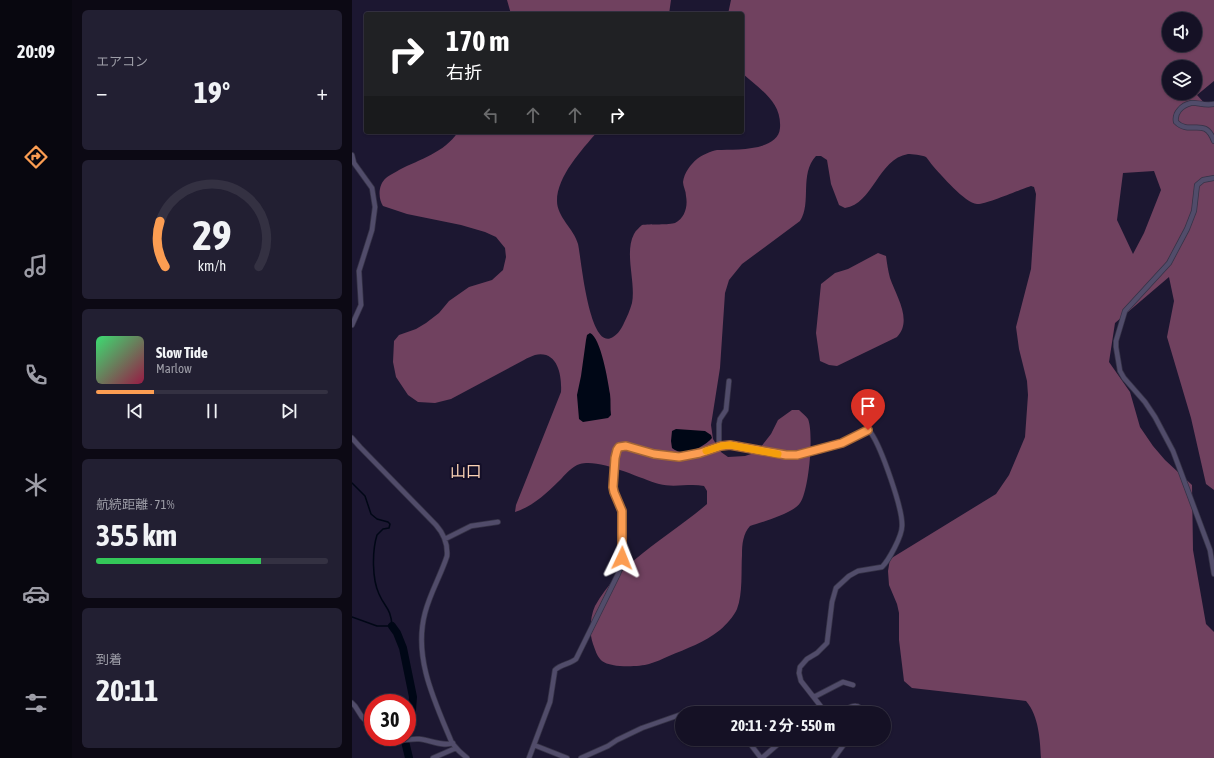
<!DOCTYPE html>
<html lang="ja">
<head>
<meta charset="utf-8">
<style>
  :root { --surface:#151125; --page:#221f32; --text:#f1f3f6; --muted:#9d9da7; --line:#343142; --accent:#fc9d52 }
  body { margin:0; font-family:"Asap Condensed","Noto Sans JP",sans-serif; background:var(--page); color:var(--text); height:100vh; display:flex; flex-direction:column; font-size:15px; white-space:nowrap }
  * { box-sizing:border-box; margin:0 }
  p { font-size:13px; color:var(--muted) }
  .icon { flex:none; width:22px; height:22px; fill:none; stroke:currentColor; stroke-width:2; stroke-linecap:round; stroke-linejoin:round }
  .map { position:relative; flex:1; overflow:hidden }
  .panel { display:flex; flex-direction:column; gap:10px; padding:10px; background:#0c0914; width:280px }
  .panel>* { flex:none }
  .banner { position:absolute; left:12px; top:12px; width:380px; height:122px; border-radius:4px; box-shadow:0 1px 3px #0004,0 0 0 1px var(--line); background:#202124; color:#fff; overflow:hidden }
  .fabs { position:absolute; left:810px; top:12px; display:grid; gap:8px }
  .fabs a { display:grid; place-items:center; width:40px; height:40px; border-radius:50%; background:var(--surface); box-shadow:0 1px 3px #0004,0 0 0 1px var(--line); font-size:20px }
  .speed { position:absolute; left:12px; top:694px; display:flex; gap:8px; font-size:20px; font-weight:700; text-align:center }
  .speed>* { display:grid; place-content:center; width:52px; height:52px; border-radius:50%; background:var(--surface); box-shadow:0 1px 3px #0004,0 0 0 1px var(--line); line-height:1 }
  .speed .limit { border:6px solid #d22; background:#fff; color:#111 }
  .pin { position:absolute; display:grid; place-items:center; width:34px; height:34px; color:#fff; margin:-41px -17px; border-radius:50% 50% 50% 0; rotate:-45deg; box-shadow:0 0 4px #0007 }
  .pin .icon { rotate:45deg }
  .me { position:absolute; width:44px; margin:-22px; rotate:2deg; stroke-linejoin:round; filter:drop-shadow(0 0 3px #0008) }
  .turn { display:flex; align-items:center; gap:14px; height:84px; padding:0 16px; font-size:18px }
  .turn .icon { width:52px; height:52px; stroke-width:2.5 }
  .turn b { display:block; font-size:28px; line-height:34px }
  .lanes { display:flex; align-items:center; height:38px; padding:0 16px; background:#0003; justify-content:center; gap:20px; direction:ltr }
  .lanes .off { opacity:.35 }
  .big { font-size:30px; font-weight:700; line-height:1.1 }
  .panel .tile { flex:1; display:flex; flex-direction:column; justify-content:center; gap:6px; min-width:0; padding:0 14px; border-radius:6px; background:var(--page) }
  .panel .dial { align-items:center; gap:0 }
  .dial svg { height:104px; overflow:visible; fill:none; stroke:var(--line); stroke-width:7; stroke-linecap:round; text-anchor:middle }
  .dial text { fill:var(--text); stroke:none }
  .song { display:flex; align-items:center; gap:12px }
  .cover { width:48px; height:48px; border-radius:6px; background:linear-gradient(135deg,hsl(140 70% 55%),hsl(340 70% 35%)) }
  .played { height:4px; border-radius:2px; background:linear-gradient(90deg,var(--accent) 25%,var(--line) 25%) }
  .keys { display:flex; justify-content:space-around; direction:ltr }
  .heat { display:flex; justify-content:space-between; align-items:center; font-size:22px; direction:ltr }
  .charge { height:6px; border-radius:3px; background:linear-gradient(90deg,#34c759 71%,var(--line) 0) }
  .trip { position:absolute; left:323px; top:706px; width:216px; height:40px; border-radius:20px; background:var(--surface); box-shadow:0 1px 3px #0004,0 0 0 1px var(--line); font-weight:700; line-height:40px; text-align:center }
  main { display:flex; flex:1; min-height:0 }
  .tab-bar { display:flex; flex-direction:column; width:72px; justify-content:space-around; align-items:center; background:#08070f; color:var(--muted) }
  .tab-bar .icon { width:28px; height:28px }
  .tab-bar .active { color:var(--accent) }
  .tab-bar b { font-size:18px; color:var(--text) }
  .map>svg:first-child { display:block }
  .forest { fill:#70415f; fill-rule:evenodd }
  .water { fill:#000716 }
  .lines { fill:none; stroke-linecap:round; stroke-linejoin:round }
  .stream { stroke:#000716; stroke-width:1.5 }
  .river { stroke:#000716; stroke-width:8 }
  .minor-casing { stroke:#363347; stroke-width:6 }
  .minor { stroke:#514c6a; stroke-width:4.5 }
  .route-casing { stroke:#a46635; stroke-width:10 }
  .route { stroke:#fc9d52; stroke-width:7 }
  .slow { stroke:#f59e0b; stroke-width:7 }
  .labels { text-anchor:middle; stroke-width:4; stroke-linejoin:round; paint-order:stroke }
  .quarter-label { font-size:16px; fill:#fbd2b5; stroke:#130e27 }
</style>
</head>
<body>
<main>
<nav class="tab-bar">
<b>20:09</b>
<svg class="icon active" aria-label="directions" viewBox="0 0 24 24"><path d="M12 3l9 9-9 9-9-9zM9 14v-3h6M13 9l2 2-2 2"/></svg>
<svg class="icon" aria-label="music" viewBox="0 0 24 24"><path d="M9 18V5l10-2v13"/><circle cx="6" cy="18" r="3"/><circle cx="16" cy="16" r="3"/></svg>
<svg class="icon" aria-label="phone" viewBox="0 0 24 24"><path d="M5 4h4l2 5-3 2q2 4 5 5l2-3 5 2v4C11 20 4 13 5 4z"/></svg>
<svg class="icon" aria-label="climate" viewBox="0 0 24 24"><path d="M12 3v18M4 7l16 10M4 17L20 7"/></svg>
<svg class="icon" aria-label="car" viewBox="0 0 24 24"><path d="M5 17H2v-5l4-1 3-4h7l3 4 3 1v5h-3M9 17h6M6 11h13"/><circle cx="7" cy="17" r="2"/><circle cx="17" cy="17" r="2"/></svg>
<svg class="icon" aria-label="filters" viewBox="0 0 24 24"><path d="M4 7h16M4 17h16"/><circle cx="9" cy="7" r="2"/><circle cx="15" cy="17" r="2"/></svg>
</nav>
<section class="panel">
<div class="tile"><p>エアコン</p>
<div class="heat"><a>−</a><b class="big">19°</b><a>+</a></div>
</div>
<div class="tile dial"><svg viewBox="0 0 100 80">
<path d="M14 69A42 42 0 1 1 86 69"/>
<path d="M14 69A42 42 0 0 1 10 34" stroke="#fc9d52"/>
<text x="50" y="56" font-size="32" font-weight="700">29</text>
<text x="50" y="72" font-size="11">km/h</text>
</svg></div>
<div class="tile">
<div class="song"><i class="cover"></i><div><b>Slow Tide</b><p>Marlow</p></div></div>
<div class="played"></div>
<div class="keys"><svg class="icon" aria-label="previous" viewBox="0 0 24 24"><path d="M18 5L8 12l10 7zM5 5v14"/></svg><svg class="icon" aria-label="pause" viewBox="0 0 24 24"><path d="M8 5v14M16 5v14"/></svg><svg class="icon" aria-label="next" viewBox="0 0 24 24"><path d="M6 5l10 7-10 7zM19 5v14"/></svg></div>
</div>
<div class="tile"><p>航続距離 · 71%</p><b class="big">355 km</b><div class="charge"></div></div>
<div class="tile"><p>到着</p><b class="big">20:11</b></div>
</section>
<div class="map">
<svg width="862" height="758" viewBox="0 0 862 758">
  <rect width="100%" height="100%" fill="#1c1731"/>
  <path class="forest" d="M155 0H319L317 14H159Z
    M379 0H862V81L845 95 855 106 862 105V490L854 484 839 418 815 337 822 301 817 277 763 323 757 362 778 392 788 427 801 446 813 460 840 485 841 550 854 624 862 632V758H689C688 740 687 716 674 701L560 688 552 681 547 640V613L545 604 537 585 536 571 538 559 644 494 657 475 673 437 676 395 675 381 667 349 664 327 679 269 684 194 682 187 679 186C669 189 633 205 625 204 613 203 589 175 581 166 579 164 576 159 574 157 570 155 560 154 556 154 526 159 521 204 493 208L487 205 479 184 475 160 469 156H464C447 174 460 203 448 221L390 264 377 280 373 293 368 368 359 425 361 439 369 452 376 457 393 456 405 452 419 434 426 420 440 410H447C450 413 454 416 456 419 462 433 457 491 448 503 442 513 410 522 398 526 391 534 390 544 390 555 389 570 391 594 385 609 382 616 374 625 368 630 353 642 334 649 317 656 310 659 304 662 297 664 286 667 259 668 250 661 245 657 243 649 241 644 237 633 238 617 243 606 268 561 317 537 355 504V491L352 486C338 483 322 488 307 484 287 478 247 458 228 464 220 466 213 475 207 481 194 494 181 506 163 512L164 505 209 392C210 376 206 350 183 355 180 356 175 358 172 360L99 399 83 403 66 402 56 395 44 377 41 362 42 341 47 335 64 329 74 323 87 313 97 301 117 287 140 280 151 270 154 257 153 248 144 237 133 232 109 225 55 214 31 206C26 198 26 185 34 178 37 175 43 173 47 170 68 159 92 153 106 132H245C230 150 205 176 205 201 205 217 222 229 226 244 229 256 237 353 261 337 267 333 269 329 272 323 275 317 278 310 280 303 284 282 272 253 282 234 284 230 287 228 290 225 297 224 318 225 323 223 333 218 336 206 334 196 334 191 331 186 331 182 332 173 339 164 345 159 350 155 359 151 365 150 382 149 426 152 428 128 430 101 407 89 390 73V14H376ZM817 19H843V45H817ZM817 67H843V93H817ZM802 171 809 190 792 233 781 254 765 220 771 173Z
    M526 253 534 256C535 263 536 271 538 278 544 296 561 320 545 337L485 366 477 365 468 361 464 333 469 284 483 273 496 269Z"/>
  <path class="water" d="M238 333C249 338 256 381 258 394 259 401 258 408 259 415L256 418 231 422 227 419 225 395 229 376 234 340 235 335Z
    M324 429 353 431 359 435 360 438C352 447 331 458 320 448L319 441 320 431Z"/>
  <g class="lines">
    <path class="stream" d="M0 483 13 496 19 514 25 519 36 522 38 524 37 528 31 529 25 535C20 551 20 579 27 594 33 608 39 608 40 626H25L0 617"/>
    <path class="river" d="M40 626 45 633 51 648 61 697 60 710 55 725
      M52 737 57 758"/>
    <g class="minor-casing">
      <path id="minor" d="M862 104C852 106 845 102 839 103 830 105 822 113 824 122 838 136 853 116 862 141
        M0 155 2 163 20 188 23 207 20 230 7 271 9 305 0 325
        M862 178 851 180 845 185 842 211 835 229 817 263 773 311 764 341V347L768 371 772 378 793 402 803 417 821 451 858 550 862 574
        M0 438 8 447 84 525C92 534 96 543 95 556 89 575 78 593 73 613 61 658 83 702 100 743L107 751 115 758
        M367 446V424L368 419 374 410 377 381
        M93 539 119 526 146 522
        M462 697 491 682 501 685
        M0 703 3 706 10 717 21 728
        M489 713C497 707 506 701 512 713
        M31 737C42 745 55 738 67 739 78 740 91 747 101 743
        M396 741 409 758
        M182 745 215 758
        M81 758 104 748
        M177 758 198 702 203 670C209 664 218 664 224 659L266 574 270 563V511L262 492 261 487 264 452C266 447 269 446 274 446 293 450 310 459 329 457 346 455 361 446 378 445L439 455H445L491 443 516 430 519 433C529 447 551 509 550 526 550 536 537 560 530 567L506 571 497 576 484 588 480 602 475 643 465 653 455 659 448 667 447 673 449 681 474 713
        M229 758 256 746 265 740 290 728 330 714
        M410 758 432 739
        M482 758 496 739"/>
    </g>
    <use href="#minor" class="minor"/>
  </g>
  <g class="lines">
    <g class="route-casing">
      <path id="route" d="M270 558V511L262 492 261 487 263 458 265 450 267 447 274 446 302 454 327 457 348 453 369 446 378 445 434 455H445L490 443 516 430"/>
    </g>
    <use href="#route" class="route"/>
    <path class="slow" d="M354 451 369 446 378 445 426 454"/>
  </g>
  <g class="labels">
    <g class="quarter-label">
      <text x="114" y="477">山口</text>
    </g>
  </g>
</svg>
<div class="fabs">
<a><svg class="icon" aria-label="sound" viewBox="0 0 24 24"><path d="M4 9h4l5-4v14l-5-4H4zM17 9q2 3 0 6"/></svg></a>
<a><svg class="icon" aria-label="layers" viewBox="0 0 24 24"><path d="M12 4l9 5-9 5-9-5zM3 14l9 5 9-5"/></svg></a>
</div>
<div class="speed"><div class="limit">30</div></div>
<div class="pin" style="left:516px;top:430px;background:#d93025"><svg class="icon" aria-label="arrive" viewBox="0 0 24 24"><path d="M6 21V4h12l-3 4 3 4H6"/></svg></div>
<svg class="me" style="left:270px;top:558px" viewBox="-20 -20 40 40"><path d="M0-17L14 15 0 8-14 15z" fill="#fc9d52" stroke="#fff" stroke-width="4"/></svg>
<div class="trip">20:11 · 2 分 · 550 m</div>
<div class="banner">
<div class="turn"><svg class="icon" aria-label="right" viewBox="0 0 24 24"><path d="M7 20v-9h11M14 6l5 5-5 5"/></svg><div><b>170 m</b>右折</div></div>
<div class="lanes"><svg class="icon off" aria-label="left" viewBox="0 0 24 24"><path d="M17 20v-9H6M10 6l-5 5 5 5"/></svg><svg class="icon off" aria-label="ahead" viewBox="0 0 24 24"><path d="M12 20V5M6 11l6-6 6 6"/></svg><svg class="icon off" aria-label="ahead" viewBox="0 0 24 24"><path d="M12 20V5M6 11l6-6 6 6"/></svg><svg class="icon" aria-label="right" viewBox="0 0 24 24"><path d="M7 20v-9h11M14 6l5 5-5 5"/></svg></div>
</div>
</div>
</main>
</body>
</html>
